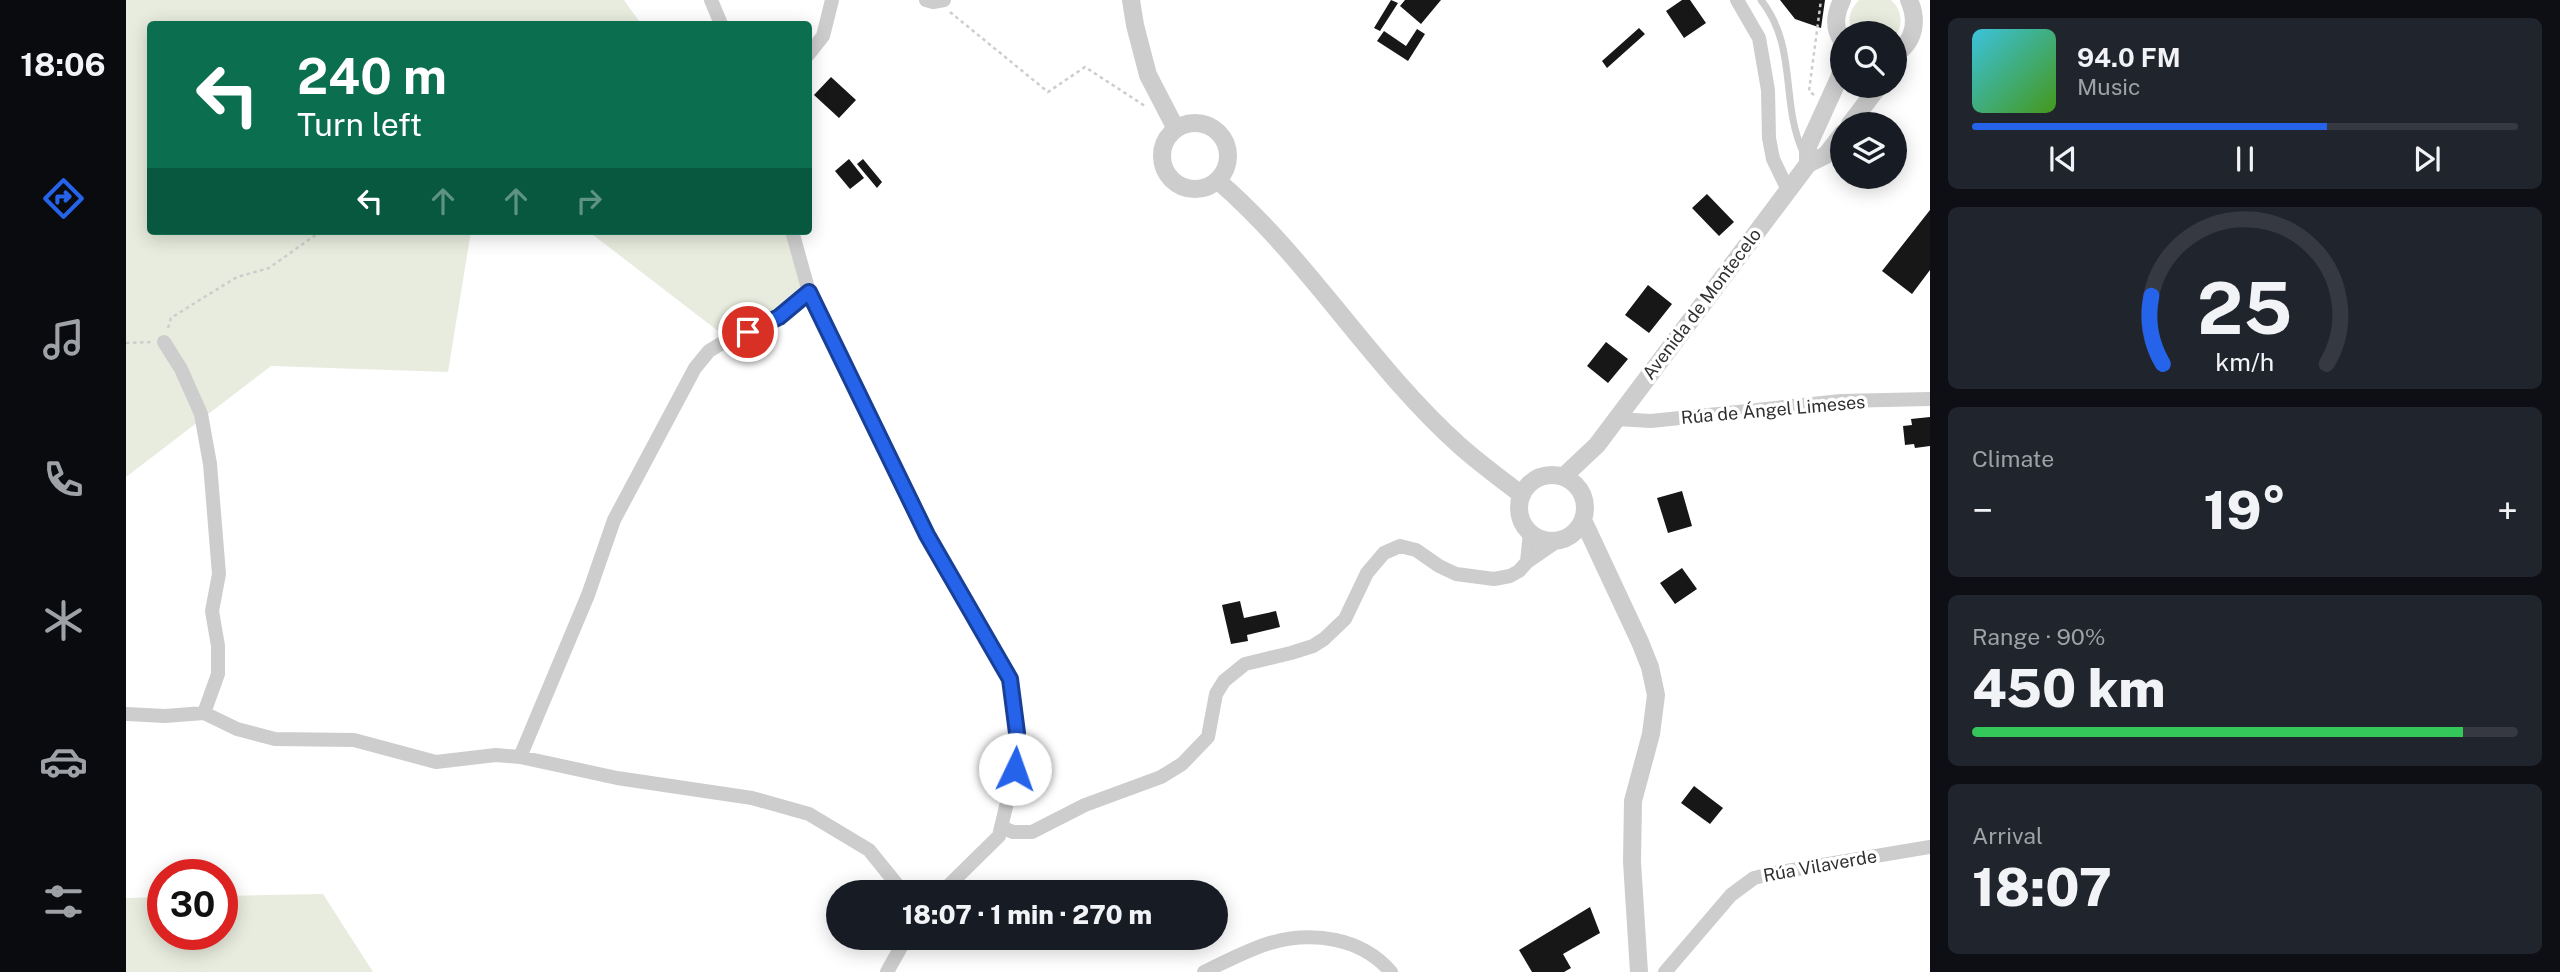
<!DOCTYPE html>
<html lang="en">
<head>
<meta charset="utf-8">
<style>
  :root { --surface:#171b24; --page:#20242c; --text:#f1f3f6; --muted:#9ea1a6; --line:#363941; --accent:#2563eb }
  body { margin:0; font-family:"Public Sans",sans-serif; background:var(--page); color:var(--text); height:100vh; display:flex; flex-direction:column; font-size:26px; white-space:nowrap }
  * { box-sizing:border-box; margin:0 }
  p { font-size:23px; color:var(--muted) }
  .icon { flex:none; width:38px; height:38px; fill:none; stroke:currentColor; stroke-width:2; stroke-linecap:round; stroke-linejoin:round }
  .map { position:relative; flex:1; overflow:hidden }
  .side { display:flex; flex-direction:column; gap:18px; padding:18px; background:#0d0f14; width:630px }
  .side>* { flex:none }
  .hud { position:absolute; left:21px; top:21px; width:665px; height:214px; border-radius:7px; box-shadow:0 4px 18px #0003; background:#0b6e4f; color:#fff; overflow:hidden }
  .tools { position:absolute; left:1704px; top:21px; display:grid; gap:14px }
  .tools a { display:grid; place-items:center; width:77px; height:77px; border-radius:50%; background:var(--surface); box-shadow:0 4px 18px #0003; font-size:35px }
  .speed { position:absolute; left:21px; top:859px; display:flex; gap:14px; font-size:35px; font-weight:700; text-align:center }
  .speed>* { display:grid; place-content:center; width:91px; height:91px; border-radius:50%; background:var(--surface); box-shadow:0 4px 18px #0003; line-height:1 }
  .speed .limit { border:10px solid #d22; background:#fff; color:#111 }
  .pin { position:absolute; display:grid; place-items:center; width:60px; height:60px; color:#fff; margin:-30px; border:4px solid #fff; border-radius:50%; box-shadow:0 2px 7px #0007 }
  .me { position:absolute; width:77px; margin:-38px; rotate:3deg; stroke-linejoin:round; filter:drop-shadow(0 0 5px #0008) }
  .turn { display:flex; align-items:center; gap:24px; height:147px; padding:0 35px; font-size:32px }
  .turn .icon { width:91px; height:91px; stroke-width:2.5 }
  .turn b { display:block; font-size:49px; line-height:60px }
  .lanes { display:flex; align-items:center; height:66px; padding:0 35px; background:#0003; justify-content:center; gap:35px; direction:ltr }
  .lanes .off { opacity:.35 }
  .big { font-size:52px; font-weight:800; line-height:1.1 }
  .side .card { flex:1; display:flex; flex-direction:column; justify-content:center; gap:10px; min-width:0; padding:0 24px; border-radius:10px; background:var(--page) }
  .side .dial { align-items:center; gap:0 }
  .dial svg { height:182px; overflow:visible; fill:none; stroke:var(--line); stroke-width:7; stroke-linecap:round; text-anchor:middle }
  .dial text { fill:var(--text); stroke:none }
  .song { display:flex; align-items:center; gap:21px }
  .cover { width:84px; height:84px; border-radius:10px; background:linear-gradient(135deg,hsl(190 70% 55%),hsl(100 70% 35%)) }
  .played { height:7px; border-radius:4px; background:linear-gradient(90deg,var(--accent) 65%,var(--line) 65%) }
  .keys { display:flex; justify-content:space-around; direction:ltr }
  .heat { display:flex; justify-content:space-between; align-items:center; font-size:38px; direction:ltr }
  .charge { height:10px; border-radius:5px; background:linear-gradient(90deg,#34c759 90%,var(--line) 0) }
  .trip { position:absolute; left:700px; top:880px; width:402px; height:70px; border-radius:35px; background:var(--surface); box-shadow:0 4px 18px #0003; font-weight:800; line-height:70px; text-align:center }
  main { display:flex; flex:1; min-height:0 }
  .tabs { display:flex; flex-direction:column; width:126px; justify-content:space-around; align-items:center; background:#090b0e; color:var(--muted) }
  .tabs .icon { width:49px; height:49px }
  .tabs .current { color:var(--accent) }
  .tabs b { font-size:32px; color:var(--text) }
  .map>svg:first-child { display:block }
  .green { fill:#e8ecde }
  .building { fill:#171717 }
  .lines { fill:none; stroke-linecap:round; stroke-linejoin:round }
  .path { stroke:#cdcdcd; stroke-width:2.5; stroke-dasharray:3.5 3.5; stroke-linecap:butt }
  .service { stroke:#cdcdcd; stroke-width:7 }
  .minor { stroke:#cdcdcd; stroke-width:14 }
  .tertiary { stroke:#cdcdcd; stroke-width:18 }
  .route-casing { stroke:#184099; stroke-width:18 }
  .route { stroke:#2563eb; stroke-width:12 }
  .labels { text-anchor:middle; stroke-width:7; stroke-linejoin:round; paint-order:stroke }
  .street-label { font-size:18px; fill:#303030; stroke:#fff }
</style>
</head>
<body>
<main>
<nav class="tabs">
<b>18:06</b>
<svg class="icon current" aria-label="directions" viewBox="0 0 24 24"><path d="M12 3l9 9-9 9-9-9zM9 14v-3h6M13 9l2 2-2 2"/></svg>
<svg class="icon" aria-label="music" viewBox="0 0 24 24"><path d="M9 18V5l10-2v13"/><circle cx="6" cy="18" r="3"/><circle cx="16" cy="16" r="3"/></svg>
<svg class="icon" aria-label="phone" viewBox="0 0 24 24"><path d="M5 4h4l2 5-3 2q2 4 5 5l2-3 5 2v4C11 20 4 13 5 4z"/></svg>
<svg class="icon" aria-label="climate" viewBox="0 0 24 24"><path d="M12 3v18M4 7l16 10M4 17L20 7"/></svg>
<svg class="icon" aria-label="car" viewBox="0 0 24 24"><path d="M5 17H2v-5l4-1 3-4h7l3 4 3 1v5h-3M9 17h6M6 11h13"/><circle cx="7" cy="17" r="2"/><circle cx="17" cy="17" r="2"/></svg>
<svg class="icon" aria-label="filters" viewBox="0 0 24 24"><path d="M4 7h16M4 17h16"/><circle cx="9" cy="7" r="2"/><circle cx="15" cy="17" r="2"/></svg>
</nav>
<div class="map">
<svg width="1804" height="972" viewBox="0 0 1804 972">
  <rect width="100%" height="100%" fill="#fff"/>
  <path class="green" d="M0 0H498L515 24H24V231H345L322 372 145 366 0 477Z
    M1733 0H1765C1776 10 1778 24 1769 37V33H1727C1720 20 1724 10 1733 0Z
    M462 231H666L683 292 618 351Z
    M197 894 247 972H0V898L37 897V934H96V896Z"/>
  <path class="building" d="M1265 0 1272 3 1254 31 1248 28Z
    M1279 0H1315L1295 24 1274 6Z
    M1556 0H1564L1580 23 1558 38 1540 11Z
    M1654 0H1699L1695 28 1669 19Z
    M1513 28 1519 34 1481 68 1476 61Z
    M1291 29 1299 34 1282 61 1251 41 1258 31 1280 46Z
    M705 77 730 100 713 118 688 95Z
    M723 159 738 178 724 189 709 171Z
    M737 159 756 182 751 188 731 164Z
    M1581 194 1608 222 1593 236 1566 208Z
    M1804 210V270L1786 294 1756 271Z
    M1522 285 1546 304 1523 333 1499 315Z
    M1480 342 1502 359 1482 383 1461 366Z
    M1804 417V446L1789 448 1788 444 1779 445 1777 426 1786 425 1785 419Z
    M1556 491 1566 526 1542 533 1531 498Z
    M1556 568 1571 589 1549 604 1534 583Z
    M1114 601 1118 618 1150 611 1154 627 1121 635 1122 641 1105 644 1096 605Z
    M1568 786 1597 808 1584 824 1555 803Z
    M1464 907 1474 933 1437 954 1445 968 1438 972H1406L1393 950Z"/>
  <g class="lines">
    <path class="path" d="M824 12 922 92 959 67 1019 106
      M1688 95 1683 91 1695 0
      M42 328 45 318 72 301 111 277 143 268 195 231
      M0 343 25 342"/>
    <path class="service" d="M1635 0C1672 47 1654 101 1677 152"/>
    <path class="minor" d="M585 0 595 24
      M800 0 807 2 818 0
      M1611 0 1633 38 1642 90 1643 138 1647 159 1662 190
      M682 55 697 36 706 0
      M666 231 683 292 801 535 884 679 891 733 889 769 873 836 816 892
      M38 342 55 369 75 414 84 464 93 574 86 611 92 646V674L78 713
      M1490 419 1525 421 1715 401 1804 399
      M1401 562 1404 532
      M0 714 39 716 78 713 111 729 149 739 228 740 310 762 370 755 394 757 491 778 626 798 683 814 743 850 777 892
      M394 757 462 595 488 520 569 368 583 351 601 340 653 317 683 292
      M875 827 887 832H906L959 805 1035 777 1056 764 1082 737 1090 694 1098 681 1119 664 1165 653 1187 646 1198 639 1219 619 1241 573 1258 553 1274 546 1290 550 1313 566 1330 574 1368 579 1384 576 1393 571 1401 562 1433 540
      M761 972 780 938
      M1078 972C1099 962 1121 950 1144 943 1186 931 1235 937 1265 972
      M1539 972 1605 895 1628 878 1648 873 1804 847"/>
    <path class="tertiary" d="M1005 0 1009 25 1022 75 1050 129
      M1716 0C1709 15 1707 28 1717 42
      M1769 54C1789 42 1792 20 1783 0
      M1036 156a33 33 0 1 1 66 0a33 33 0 1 1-66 0Z
      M1724 124 1753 86
      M1682 164V146L1713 78 1717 64
      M1091 180C1182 258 1244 365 1333 445 1353 463 1375 479 1396 495
      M1393 508a33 33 0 1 1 66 0a33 33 0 1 1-66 0Z
      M1437 477 1471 445 1682 164 1700 155 1717 133
      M1457 520 1514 642 1524 667 1530 695 1525 734 1507 801 1506 862 1513 972"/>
  </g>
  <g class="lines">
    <g class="route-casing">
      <path id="route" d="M622 332 653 317 683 292 801 535 884 679 891 733 889 769"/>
    </g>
    <use href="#route" class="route"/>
  </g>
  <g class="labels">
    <g class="street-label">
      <text transform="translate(1576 304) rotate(-53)" y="6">Avenida de Montecelo</text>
      <text transform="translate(1647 410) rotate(-5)" y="6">Rúa de Ángel Limeses</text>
      <text transform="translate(1694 866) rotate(-10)" y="6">Rúa Vilaverde</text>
    </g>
  </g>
</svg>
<div class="tools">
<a><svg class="icon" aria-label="search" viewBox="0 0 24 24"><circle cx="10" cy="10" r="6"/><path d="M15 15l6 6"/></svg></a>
<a><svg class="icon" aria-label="layers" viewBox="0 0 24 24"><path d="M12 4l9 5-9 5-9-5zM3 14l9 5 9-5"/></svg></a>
</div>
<div class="speed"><div class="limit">30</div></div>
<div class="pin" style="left:622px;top:332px;background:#d93025"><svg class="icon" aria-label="arrive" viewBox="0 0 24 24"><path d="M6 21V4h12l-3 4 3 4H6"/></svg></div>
<svg class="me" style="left:889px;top:769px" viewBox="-20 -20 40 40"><circle r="19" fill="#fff"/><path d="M0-13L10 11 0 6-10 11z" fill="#2563eb"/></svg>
<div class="trip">18:07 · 1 min · 270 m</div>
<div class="hud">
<div class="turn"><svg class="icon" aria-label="left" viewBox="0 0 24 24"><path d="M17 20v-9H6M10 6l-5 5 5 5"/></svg><div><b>240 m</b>Turn left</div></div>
<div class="lanes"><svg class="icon" aria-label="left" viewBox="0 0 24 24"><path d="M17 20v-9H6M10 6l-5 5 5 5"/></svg><svg class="icon off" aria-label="ahead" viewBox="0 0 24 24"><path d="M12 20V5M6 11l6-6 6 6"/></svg><svg class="icon off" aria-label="ahead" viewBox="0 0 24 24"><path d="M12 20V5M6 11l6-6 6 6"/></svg><svg class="icon off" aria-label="right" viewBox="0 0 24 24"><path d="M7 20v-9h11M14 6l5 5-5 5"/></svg></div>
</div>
</div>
<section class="side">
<div class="card">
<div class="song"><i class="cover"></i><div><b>94.0 FM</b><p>Music</p></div></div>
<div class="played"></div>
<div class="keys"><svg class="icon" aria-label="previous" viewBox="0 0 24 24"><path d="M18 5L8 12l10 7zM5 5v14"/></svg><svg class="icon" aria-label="pause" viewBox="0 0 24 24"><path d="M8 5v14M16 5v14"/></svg><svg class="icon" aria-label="next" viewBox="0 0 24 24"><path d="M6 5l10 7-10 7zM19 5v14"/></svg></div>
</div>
<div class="card dial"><svg viewBox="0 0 100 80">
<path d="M14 69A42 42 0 1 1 86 69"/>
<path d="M14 69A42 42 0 0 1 9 39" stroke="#2563eb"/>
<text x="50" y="56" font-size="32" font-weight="700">25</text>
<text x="50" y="72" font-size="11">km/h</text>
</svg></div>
<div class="card"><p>Climate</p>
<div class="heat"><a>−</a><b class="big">19°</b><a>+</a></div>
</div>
<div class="card"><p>Range · 90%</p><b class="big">450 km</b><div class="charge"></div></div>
<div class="card"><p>Arrival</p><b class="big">18:07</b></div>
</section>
</main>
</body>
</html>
